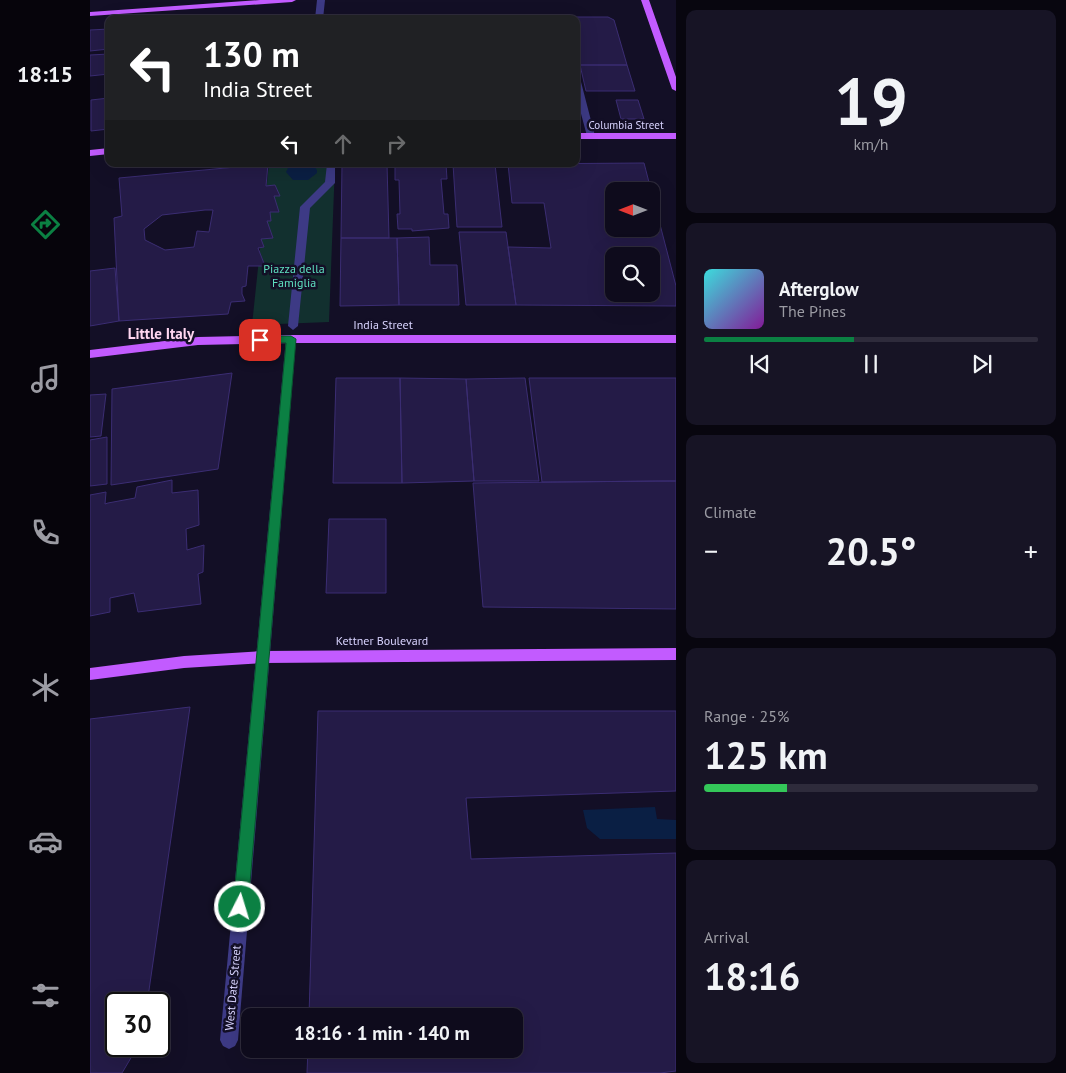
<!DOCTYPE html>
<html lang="en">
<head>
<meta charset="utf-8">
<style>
  :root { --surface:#0e0b1c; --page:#171425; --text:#f1f3f6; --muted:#9b9ba3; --line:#2e2b3b; --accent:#0b8043 }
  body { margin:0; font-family:"PT Sans",sans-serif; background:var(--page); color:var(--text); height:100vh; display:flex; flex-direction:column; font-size:19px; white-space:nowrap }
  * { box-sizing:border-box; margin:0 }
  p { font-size:16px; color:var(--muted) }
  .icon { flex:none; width:28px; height:28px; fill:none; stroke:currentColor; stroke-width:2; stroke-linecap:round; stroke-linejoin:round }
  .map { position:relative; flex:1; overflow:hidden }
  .panel { display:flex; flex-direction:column; gap:10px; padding:10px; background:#08060f; width:390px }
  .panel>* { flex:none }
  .hud { position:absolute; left:15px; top:15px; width:475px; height:152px; border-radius:10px; box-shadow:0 5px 20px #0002,0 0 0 1px var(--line); background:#202124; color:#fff; overflow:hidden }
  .needle { width:32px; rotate:270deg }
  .controls { position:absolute; left:515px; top:182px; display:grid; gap:10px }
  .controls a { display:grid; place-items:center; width:55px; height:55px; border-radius:10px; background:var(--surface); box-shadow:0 5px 20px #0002,0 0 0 1px var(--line); font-size:25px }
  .speed { position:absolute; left:15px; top:992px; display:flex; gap:10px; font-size:25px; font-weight:700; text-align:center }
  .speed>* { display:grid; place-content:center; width:65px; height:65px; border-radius:50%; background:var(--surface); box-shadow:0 5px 20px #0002,0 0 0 1px var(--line); line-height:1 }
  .speed .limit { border:2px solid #111; border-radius:8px; background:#fff; color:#111 }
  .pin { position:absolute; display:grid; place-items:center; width:42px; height:42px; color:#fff; margin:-21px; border-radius:10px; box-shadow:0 2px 8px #0006 }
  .me { position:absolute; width:55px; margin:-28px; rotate:5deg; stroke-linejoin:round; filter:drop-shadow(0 0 4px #0008) }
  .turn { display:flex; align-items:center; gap:18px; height:105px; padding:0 15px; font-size:22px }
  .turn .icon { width:65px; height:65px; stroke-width:2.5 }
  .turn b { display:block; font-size:35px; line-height:42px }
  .lanes { display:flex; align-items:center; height:48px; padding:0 15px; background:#0003; justify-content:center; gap:25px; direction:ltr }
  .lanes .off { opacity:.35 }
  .big { font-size:38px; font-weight:700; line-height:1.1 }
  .panel .card { flex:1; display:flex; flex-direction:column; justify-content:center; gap:8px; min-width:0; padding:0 18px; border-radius:10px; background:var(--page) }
  .panel .dial { align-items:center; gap:0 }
  .dial b { font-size:65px; line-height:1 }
  .song { display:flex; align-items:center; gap:15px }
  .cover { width:60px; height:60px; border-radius:8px; background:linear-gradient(135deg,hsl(180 70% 55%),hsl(290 70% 35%)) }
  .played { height:5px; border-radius:2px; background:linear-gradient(90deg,var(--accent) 45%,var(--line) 45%) }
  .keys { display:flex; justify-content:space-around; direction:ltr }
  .heat { display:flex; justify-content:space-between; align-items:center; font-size:28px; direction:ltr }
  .charge { height:8px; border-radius:4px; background:linear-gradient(90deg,#34c759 25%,var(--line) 0) }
  .trip { position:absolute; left:151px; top:1008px; width:282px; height:50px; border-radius:10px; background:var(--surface); box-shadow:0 5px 20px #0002,0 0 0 1px var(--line); font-weight:700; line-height:50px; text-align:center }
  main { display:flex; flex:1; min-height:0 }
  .tab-bar { display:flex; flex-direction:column; width:90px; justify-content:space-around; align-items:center; background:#06040b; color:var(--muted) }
  .tab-bar .icon { width:35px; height:35px }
  .tab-bar .active { color:var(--accent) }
  .tab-bar b { font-size:22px; color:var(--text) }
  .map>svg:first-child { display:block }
  .green { fill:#12302f }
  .water { fill:#0a1f44 }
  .building { fill:#241b47; stroke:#3b2d73; fill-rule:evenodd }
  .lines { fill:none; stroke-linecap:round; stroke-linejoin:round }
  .minor { fill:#3d3a85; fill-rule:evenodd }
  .major { fill:#c25bff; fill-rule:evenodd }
  .route { fill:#0b8043; stroke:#07532c }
  .labels { text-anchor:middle; stroke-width:5; stroke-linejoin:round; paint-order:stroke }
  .far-street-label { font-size:11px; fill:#d9d4ff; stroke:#130f26 }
  .park-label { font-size:12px; fill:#5fe0c0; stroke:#130f26 }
  .street-label { font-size:12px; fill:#d9d4ff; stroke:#130f26 }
  .quarter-label { font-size:15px; font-weight:bold; fill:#ffd6f0; stroke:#130f26 }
</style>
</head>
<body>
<main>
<nav class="tab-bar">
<b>18:15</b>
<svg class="icon active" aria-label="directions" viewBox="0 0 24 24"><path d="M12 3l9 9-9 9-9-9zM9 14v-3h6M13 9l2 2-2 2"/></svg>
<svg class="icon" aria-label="music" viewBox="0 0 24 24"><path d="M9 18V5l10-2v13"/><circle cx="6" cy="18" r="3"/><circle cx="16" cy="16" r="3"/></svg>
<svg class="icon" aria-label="phone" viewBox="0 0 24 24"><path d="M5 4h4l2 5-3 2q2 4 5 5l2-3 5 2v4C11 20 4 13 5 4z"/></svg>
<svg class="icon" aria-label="climate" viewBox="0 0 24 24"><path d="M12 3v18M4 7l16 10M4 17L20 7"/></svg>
<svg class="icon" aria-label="car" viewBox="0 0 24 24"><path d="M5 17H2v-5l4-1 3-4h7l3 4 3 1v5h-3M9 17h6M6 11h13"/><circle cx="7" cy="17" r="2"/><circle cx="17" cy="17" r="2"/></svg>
<svg class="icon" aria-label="filters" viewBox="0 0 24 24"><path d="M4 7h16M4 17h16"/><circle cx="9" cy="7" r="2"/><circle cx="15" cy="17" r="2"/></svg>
</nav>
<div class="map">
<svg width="586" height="1073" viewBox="0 0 586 1073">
  <rect width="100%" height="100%" fill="#130f26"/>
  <path class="green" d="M179 164H245L239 322 162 325Z"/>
  <path class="water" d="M204 164H222L227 170V173L218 180H203L196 172 199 166Z
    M565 807 567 819 586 820V839H510L497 828 493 810Z"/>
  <path class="building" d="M479 17H518L524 20 537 65H490L486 48V19H479Z
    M19 29V49L0 51V30Z
    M19 54V74L0 76V55Z
    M490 65H537L545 91H496Z
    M19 98V129L1 131V100Z
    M526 100H548L554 119H531Z
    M554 163 586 286V306L426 305 418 247 461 248 454 203H422L418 164ZM524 191H561V229H524ZM524 256H561V294H524Z
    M178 164 176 186 185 185 190 196H184L189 212H180L181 221H177L183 238 171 239 174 247 168 248 175 266H158L156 286 152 287V294L155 301 141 302 138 314 29 321 24 218 32 216 29 178ZM115 210H123L119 232 107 231 104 247 75 250 55 240 54 229 72 215Z
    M252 164H297L299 238H251Z
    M310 164H356L357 179H351L354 214H358L359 228 322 231V229H308L307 214H310L309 180H305V165Z
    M363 164H405L412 227H367Z
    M369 232H416L426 305H376Z
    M339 237 340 265H367L369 305H309L307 238Z
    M251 238H307L309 305 250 306Z
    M25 268 29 321 0 326V271Z
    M142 373 128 469 21 485 22 389Z
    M246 378H310L312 483H243Z
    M310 378 376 379 384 481 312 483Z
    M435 378 449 481H384L376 379Z
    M439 378H586V481L452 482Z
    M16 394 11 436 0 437V395Z
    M17 437V484L0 486V440Z
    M82 480V493L108 490 109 525 96 529 97 550 114 545 113 572 108 574 111 604 48 612 44 593 20 598V612L0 616V495L16 492 15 504 18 503 45 498 47 487Z
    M567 481H586V609L393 607 383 483Z
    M239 519H296V593H236Z
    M100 707 57 1004H26V1046H48L32 1073H0V719Z
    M228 711H586V791L376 798 381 859 586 853V1071L570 1073H217L218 1049H425V1016H219Z"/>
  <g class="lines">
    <path class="minor" d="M227 0H235L233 19H225Z
      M486 76 490 78 505 136 504 138 497 136 486 95Z
      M237 164H245V183L220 208 208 326 203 330 198 326 210 207 235 182Z
      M201 335 206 339 148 1040 145 1046 139 1049 133 1046 130 1040 196 339Z"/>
    <path class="major" d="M170 0H206L202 2 0 16V12Z
      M551 0H559L586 77V91L582 89Z
      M486 133H586V139H486Z
      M19 148V154L0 156V150Z
      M201 335H586V343H201L108 345 0 358V350L108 337Z
      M586 648V660L173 663 94 668 0 680V668L94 656 173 651Z"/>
  </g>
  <path class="route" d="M170 336H201L206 339 158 907 156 912 150 914 145 912 143 907 196 343 167 342V337Z"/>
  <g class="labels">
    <g class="far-street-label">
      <text x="536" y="129">Columbia Street</text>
    </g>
    <g class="park-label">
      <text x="204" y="273">Piazza della<tspan x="204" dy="14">Famiglia</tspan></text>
    </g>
    <g class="street-label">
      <text x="293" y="329">India Street</text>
      <text x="292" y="645">Kettner Boulevard</text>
      <text transform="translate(143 988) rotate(-85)" y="4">West Date Street</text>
    </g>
    <g class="quarter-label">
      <text x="71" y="339">Little Italy</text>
    </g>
  </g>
</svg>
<div class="controls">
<a><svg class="needle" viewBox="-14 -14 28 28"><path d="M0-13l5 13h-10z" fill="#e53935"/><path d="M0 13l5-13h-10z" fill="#9b9ba3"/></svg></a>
<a><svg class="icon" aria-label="search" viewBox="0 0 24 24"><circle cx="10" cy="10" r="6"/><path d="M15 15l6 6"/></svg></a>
</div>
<div class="speed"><div class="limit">30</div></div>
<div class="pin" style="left:170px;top:340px;background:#d93025"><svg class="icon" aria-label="arrive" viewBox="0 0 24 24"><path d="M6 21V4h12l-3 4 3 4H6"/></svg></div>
<svg class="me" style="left:150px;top:907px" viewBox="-20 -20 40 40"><circle r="17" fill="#0b8043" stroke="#fff" stroke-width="3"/><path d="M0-11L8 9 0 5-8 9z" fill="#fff"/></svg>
<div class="trip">18:16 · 1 min · 140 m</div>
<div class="hud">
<div class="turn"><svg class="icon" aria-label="left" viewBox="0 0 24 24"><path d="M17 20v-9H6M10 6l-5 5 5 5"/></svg><div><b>130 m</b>India Street</div></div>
<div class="lanes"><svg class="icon" aria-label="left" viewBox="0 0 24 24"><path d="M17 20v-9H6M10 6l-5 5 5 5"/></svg><svg class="icon off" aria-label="ahead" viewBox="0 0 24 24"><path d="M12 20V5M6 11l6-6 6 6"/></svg><svg class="icon off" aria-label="right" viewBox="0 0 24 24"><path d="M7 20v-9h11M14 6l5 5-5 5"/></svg></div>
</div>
</div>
<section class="panel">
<div class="card dial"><b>19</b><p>km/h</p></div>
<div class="card">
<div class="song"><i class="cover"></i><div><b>Afterglow</b><p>The Pines</p></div></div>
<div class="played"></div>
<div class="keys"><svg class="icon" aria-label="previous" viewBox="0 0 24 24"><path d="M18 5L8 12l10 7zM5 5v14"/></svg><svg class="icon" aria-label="pause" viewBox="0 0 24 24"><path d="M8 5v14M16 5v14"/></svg><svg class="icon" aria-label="next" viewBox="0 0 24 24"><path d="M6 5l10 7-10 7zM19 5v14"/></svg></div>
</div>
<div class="card"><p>Climate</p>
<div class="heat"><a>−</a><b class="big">20.5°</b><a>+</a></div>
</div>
<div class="card"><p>Range · 25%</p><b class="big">125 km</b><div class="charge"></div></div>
<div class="card"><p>Arrival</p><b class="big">18:16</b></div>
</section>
</main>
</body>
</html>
